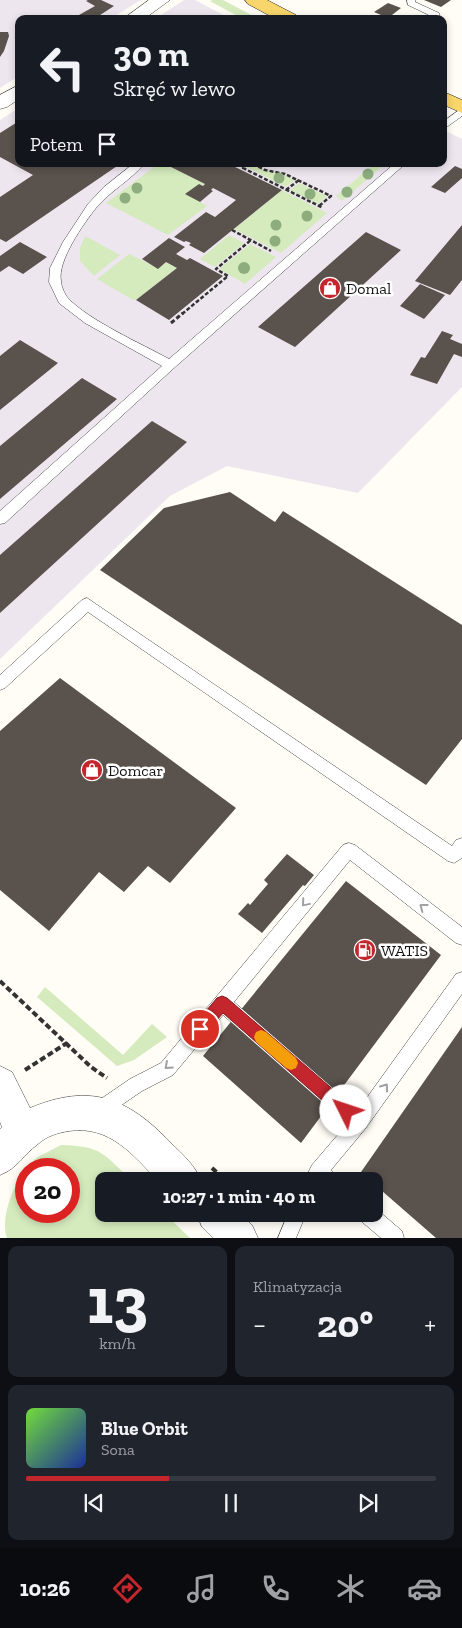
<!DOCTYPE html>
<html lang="pl">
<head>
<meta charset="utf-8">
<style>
  :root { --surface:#171b24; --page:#20242c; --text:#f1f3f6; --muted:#9ea1a6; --line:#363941; --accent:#c4262e }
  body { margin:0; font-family:"Zilla Slab",serif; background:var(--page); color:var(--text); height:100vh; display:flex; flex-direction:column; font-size:19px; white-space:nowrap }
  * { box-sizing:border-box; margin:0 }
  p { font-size:16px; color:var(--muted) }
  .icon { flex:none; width:28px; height:28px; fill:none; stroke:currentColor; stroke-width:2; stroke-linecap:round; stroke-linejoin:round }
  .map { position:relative; height:1238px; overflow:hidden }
  .details { display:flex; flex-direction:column; gap:8px; padding:8px; background:#0d0f14; flex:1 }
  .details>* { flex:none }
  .hud { position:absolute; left:15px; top:15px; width:432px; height:152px; border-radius:10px; box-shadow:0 2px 8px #0003; background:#171b24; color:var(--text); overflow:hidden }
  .speed { position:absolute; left:15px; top:1158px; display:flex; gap:10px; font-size:25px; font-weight:700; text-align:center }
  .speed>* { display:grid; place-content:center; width:65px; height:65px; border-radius:50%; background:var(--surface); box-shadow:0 2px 8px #0003; line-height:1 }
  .speed .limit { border:8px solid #d22; background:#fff; color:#111 }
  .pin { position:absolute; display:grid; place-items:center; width:42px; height:42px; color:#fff; margin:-21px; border:2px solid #fff; border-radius:50%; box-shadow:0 1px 5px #0007 }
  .me { position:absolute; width:55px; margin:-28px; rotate:311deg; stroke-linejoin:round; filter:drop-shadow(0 0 4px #0008) }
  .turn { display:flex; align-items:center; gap:18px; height:105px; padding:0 15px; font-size:22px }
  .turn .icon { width:65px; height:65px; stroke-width:2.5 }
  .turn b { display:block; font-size:35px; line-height:42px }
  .then { display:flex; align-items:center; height:48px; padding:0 15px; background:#0003; gap:10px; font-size:19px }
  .big { font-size:38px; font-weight:800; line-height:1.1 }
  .details .widget { flex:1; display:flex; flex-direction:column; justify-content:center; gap:8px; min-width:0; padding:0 18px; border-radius:10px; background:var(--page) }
  .details .dial { align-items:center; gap:0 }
  .dial b { font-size:65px; line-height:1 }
  .song { display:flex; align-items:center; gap:15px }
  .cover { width:60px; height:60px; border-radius:8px; background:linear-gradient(135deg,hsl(100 70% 55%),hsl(230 70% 35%)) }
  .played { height:5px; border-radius:2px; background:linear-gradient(90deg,var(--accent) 35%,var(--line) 35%) }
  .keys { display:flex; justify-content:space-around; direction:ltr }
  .heat { display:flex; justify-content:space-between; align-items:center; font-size:28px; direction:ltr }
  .details .tiles { flex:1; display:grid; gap:8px; grid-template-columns:1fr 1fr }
  .widget:last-child { grid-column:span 2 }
  .trip { position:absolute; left:95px; top:1172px; width:288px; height:50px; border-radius:10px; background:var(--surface); box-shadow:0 2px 8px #0003; font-weight:800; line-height:50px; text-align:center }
  .menu { display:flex; height:80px; justify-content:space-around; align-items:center; background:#090b0e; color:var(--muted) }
  .menu .icon { width:35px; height:35px }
  .menu .active { color:var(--accent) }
  .menu b { font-size:22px; color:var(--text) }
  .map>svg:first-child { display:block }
  .industrial { fill:#eee6ef }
  .green { fill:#d5ebbd }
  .building { fill:#5a524d }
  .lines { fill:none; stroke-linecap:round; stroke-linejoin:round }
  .service-casing { stroke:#444; stroke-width:1 }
  .minor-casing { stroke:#444; stroke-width:1 }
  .tertiary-casing { stroke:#444; stroke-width:1 }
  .primary-casing { stroke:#222; stroke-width:1 }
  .path-far2 { stroke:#333; stroke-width:2.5; stroke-dasharray:4 2; stroke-linecap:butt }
  .path-far1 { stroke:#333; stroke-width:3; stroke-dasharray:4.5 2.5; stroke-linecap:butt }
  .path { stroke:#333; stroke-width:4; stroke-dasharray:6 3; stroke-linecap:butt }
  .service { fill:#fff; fill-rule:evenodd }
  .minor { fill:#fff; fill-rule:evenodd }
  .tertiary { fill:#fff; fill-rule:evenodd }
  .primary { fill:#f9d66b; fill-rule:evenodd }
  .tree { fill:#8dad7f }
  .oneway { stroke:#a0a0a0 }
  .route { fill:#c4262e; stroke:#7f191e }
  .slow { fill:#f59e0b }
  .labels { text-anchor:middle; stroke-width:5; stroke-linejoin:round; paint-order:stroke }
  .poi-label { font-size:16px; fill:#111; stroke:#fff; text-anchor:start }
</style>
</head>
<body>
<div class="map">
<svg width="462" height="1238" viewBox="0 0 462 1238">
  <rect width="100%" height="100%" fill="#fffdf5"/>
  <path class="industrial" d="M0 0H141L110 19H19V76L0 88Z
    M184 0H195L231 19H155Z
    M19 108V164H444V130L462 139V387L358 493 227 466 170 496 0 659V120Z"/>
  <path class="green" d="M213 0H223L259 19H243L210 1Z
    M158 164H165L205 184 203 186 199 184 186 194 207 206 168 235 106 203Z
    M250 164C265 171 280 173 295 180L286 187 246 167Z
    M374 164H385L342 201 336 196Z
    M299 183 327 196 318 204 290 190Z
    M282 190 327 213 281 253 234 229Z
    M229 235 244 243 215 267 200 259Z
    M85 236 120 255 94 276 80 261V248Z
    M250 244 276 257 245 284 219 269Z
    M129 254 158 268 166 262 177 268 136 300H133L97 279Z
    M45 987 123 1055 152 1024 167 1037 134 1060 117 1066 37 997Z
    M61 1145C102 1146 104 1154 132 1181H104V1214H165L190 1238H7C0 1219 13 1184 26 1170V1211H69V1169H27L36 1158Z"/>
  <path class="building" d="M88 0H101L114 6 94 19H87L79 15 95 6 86 1Z
    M424 0H451L441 7Z
    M388 3 401 8 388 18 374 12Z
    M0 32H8L9 36 4 51 0 57Z
    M19 121V164H120L6 242 0 239V197L33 175 0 157V133Z
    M165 164H229L282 190 204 253 189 245 191 243 186 241 184 242 174 237 206 212 215 217 236 200 213 188 211 190 213 191 200 202 185 194 199 184 203 186 205 184Z
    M455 166 462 169V178L445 193 431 187Z
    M462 225V280L450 295 415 281Z
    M366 232 401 250 295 347 258 327Z
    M169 238 185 247 176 254 187 260 190 258 223 276 169 320 136 300 177 268 166 262 158 269 142 259Z
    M20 242 47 257 23 274 9 266 0 272V256Z
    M420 284 445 295 424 319 400 306Z
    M442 331 453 335 450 339 462 344V357L454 354 437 384 410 375 421 357 425 358Z
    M20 340 58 363 0 410V356Z
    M82 378 117 399 0 499V446Z
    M152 421 187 442 0 613V555Z
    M230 492 275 522 283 511 462 625V739L426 785 100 570 164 508Z
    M60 678 236 808 170 883 148 866 124 892 99 872 49 931 0 890V731Z
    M287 854 314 875 305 886 303 885 262 933 238 914 248 903 250 905 268 884 264 880Z
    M346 881 441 955 301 1143 203 1056Z
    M462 1027V1238H436L374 1184V1181L361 1172Z"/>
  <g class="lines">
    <g class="service-casing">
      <path id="service" d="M407 0H415V2L439 13V19H430L431 16 408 5Z
        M462 108V116L444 129V121Z
        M133 164H144C131 180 110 191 96 208 84 223 57 261 61 281 61 286 65 295 68 298 88 320 142 344 169 359L394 164H405L174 368 5 523 0 524V511L162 366 85 323 59 303 49 282 50 268 63 242 88 204 104 187Z
        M87 598 452 846 456 840 462 838V858L454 863 448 861 88 612 5 688 0 690V675L82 600Z
        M349 843 355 845 462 927V945L456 943 350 860 234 1002 358 1110 456 974 462 972V994L365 1129 331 1170 336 1175 339 1181H304L312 1165 347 1124 223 1015 173 1075 142 1091 104 1117 98 1120 92 1117 89 1111 92 1105 130 1079 161 1063 343 845Z
        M374 1207 402 1231 404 1238H381L361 1221 359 1214H374Z
        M288 1214H306L296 1238H278Z"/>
    </g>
    <g class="minor-casing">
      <path id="minor" d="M149 0H170L144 19H123Z
        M19 85V99L7 107 0 109V95Z"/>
    </g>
    <g class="tertiary-casing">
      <path id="tertiary" d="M0 1066 12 1072 30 1108C90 1083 127 1097 171 1143 183 1155 195 1165 201 1181H158C133 1155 110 1125 69 1131 57 1133 47 1136 38 1144 23 1155 18 1168 0 1175V1129L2 1127 0 1122Z
        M197 1214H241L252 1225 258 1238H213L202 1227Z"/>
    </g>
    <g class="primary-casing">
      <path id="primary" d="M245 0H267L296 15 299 19H276L248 4Z
        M444 92 462 100V113L444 105Z"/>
    </g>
    <path class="path-far2" d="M248 164 243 168 323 208
      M253 164 265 170 285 174 331 196 319 206
      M234 166 237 164
      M286 190 299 180
      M232 230 271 251
      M182 314 228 276 216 269 251 240"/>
    <path class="path-far1" d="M171 323 183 313"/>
    <path class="path" d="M0 981 91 1067 107 1078
      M25 1070 67 1043
      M212 1168 226 1181"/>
    <use href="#service" class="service"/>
    <use href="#minor" class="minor"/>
    <use href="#tertiary" class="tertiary"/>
    <use href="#primary" class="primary"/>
  </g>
  <g class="tree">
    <circle cx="368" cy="174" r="5.5"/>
    <circle cx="279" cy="178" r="5.5"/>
    <circle cx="137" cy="188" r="5.5"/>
    <circle cx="347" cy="192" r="5.5"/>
    <circle cx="310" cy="194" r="5.5"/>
    <circle cx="125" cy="198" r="5.5"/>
    <circle cx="307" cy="216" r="5.5"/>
    <circle cx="276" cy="225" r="5.5"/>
    <circle cx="275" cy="241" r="5.5"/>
    <circle cx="244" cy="268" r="6"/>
  </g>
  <defs><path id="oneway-chevron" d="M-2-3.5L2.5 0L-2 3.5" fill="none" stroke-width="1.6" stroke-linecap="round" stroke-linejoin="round" transform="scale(1.25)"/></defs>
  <g class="oneway">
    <use href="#oneway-chevron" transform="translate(305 903) rotate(130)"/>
    <use href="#oneway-chevron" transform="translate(423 907) rotate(-143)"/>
    <use href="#oneway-chevron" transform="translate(168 1066) rotate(138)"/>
    <use href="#oneway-chevron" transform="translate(385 1087) rotate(-54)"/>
  </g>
  <path class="route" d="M222 996 227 998 351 1105 353 1111 351 1116 346 1118 340 1116 223 1013 205 1034 200 1036 195 1034 193 1029 195 1024 217 998Z"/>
  <path class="slow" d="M261 1030 266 1032 296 1058 298 1063 296 1068 291 1070 286 1068 256 1042 254 1037 256 1032Z"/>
  <defs>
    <g id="shop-disc" transform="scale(1.125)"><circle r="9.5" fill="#c4262e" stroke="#fff"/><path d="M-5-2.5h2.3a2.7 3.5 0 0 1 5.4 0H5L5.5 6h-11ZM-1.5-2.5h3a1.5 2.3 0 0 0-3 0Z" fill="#fff"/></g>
    <g id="fuel-disc" transform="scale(1.125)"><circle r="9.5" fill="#c4262e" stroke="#fff"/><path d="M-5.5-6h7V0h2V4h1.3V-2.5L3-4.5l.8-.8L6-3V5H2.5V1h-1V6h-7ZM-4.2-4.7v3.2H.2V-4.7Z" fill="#fff"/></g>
  </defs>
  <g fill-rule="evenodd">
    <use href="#shop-disc" x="330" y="288"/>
    <use href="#shop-disc" x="92" y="770"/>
    <use href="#fuel-disc" x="365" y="950"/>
  </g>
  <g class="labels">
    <g class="poi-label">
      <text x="346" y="294">Domal</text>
      <text x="108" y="776">Domcar</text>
      <text x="381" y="956">WATIS</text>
    </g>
  </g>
</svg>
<div class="speed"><div class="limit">20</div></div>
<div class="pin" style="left:200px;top:1029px;background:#d93025"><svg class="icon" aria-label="arrive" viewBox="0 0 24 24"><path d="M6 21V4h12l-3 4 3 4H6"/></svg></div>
<svg class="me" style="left:346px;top:1111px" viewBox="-20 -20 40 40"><circle r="19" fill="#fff"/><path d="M0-13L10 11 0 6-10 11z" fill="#c4262e"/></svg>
<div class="trip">10:27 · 1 min · 40 m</div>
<div class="hud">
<div class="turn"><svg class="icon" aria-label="left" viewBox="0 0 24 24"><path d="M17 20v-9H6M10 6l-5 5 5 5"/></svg><div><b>30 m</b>Skręć w lewo</div></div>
<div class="then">Potem<svg class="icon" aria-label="arrive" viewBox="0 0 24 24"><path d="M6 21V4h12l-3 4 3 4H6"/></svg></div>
</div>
</div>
<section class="details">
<div class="tiles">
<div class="widget dial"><b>13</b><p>km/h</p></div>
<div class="widget"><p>Klimatyzacja</p>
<div class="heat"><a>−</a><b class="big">20°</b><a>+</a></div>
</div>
<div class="widget">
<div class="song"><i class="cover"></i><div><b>Blue Orbit</b><p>Sona</p></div></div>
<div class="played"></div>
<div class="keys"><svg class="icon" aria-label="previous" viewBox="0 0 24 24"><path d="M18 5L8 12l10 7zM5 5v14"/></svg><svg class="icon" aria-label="pause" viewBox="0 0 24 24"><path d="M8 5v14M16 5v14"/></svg><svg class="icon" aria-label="next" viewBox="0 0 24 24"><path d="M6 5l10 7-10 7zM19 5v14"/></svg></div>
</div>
</div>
</section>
<nav class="menu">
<b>10:26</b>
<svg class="icon active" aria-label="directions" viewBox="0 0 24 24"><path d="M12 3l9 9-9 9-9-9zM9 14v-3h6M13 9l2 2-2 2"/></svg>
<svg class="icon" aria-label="music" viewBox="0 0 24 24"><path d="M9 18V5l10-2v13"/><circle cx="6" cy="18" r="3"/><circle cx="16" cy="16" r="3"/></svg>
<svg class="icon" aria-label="phone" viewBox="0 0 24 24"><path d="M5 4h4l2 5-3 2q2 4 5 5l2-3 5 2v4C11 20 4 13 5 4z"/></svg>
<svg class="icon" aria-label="climate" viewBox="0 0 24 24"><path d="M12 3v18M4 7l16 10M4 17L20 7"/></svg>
<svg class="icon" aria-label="car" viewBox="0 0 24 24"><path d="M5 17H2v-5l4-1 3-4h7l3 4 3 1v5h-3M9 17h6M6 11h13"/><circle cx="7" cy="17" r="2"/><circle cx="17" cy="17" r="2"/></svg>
</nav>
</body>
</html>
